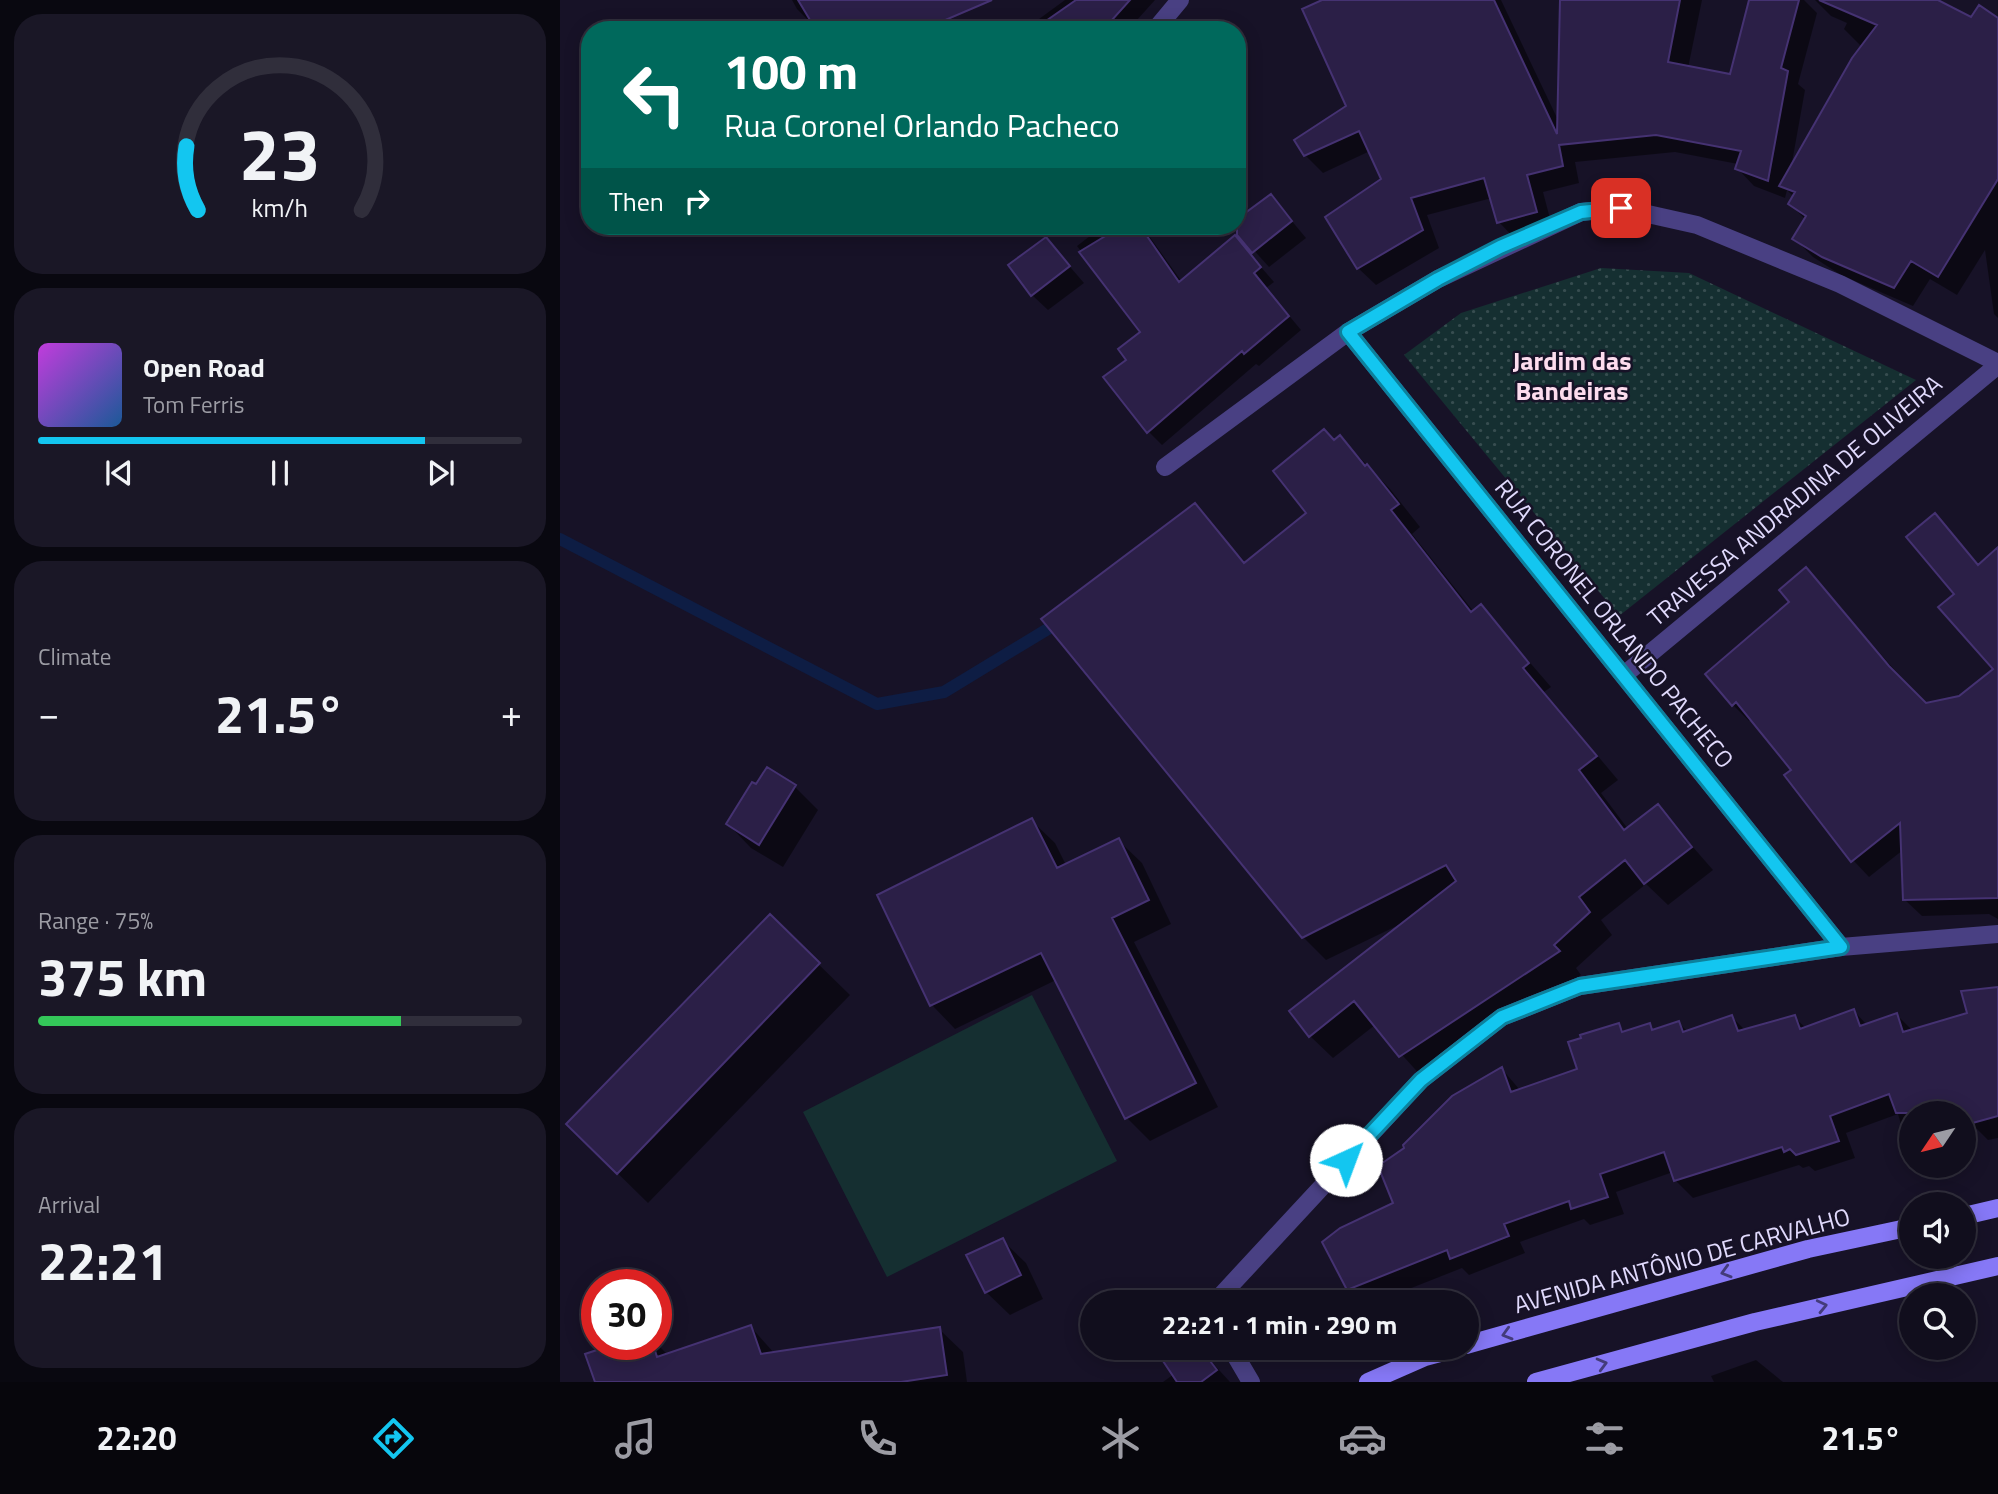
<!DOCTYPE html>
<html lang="en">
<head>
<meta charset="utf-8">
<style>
  :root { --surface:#110e1d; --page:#1a1726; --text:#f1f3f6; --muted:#9c9ca4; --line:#302e3b; --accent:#13c6f0 }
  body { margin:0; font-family:"Titillium Web",sans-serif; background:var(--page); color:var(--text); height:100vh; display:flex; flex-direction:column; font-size:26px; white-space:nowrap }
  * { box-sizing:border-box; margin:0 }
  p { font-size:23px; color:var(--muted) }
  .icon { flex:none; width:38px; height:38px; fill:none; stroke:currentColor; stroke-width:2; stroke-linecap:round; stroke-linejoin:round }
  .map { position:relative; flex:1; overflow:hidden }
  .drawer { display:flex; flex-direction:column; gap:14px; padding:14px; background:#090810; width:560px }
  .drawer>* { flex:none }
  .banner { position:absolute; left:21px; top:21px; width:665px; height:214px; border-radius:28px; box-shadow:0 4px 18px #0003,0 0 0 2px var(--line); background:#00695c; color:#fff; overflow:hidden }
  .needle { width:46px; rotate:235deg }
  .buttons { position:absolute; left:1339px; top:1101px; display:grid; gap:14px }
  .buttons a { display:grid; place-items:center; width:77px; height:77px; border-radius:50%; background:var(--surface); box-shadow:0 4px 18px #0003,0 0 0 2px var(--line); font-size:35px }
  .speed { position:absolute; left:21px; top:1269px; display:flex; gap:14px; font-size:35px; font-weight:700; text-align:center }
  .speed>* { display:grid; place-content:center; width:91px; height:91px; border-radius:50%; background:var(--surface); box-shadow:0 4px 18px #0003,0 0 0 2px var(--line); line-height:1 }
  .speed .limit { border:10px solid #d22; background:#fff; color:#111 }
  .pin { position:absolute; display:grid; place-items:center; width:60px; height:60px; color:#fff; margin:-30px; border-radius:14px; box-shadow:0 4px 10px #0006 }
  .me { position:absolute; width:77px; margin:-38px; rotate:43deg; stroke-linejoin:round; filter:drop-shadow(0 0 5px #0008) }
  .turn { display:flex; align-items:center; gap:24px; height:147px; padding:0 28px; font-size:32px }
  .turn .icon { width:91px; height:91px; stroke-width:2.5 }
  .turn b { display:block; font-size:49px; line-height:60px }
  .then { display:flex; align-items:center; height:66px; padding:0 28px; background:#0003; gap:14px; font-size:26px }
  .big { font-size:52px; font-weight:700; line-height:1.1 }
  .drawer .tile { flex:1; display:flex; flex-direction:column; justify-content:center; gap:10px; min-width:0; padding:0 24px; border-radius:28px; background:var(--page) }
  .drawer .dial { align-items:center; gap:0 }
  .dial svg { height:182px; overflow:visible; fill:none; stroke:var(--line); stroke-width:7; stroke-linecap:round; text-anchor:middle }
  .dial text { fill:var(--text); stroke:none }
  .song { display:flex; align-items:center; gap:21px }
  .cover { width:84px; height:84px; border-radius:10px; background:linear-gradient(135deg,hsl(290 70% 55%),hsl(210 70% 35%)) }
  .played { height:7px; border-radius:4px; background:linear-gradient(90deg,var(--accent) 80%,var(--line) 80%) }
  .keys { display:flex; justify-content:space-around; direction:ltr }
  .heat { display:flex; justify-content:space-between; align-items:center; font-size:38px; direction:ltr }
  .charge { height:10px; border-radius:5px; background:linear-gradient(90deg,#34c759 75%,var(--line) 0) }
  .trip { position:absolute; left:520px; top:1290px; width:399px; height:70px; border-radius:35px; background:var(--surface); box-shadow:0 4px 18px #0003,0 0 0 2px var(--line); font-weight:700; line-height:70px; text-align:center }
  .menu { display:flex; height:112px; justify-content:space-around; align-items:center; background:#07060c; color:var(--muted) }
  .menu .icon { width:49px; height:49px }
  .menu .on { color:var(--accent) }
  .menu b { font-size:32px; color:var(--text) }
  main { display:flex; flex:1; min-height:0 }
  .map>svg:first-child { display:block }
  .grass { fill:url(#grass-dots) }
  .pitch { fill:#152f31 }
  .shadow { fill:#0007 }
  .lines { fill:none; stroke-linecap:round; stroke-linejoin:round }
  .stream { stroke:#0e1d44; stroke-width:12 }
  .building { fill:#2b1f47; stroke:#453272; stroke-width:2 }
  .street { stroke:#494083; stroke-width:18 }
  .secondary { stroke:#8678f6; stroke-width:18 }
  .oneway { stroke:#433b7a }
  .route-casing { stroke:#0c819c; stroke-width:18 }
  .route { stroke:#13c6f0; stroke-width:12 }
  .labels { text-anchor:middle; stroke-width:5; stroke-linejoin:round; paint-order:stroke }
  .street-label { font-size:24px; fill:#e1dafd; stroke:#171227 }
  .neighbourhood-label { font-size:26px; font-weight:bold; fill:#fddcee; stroke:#171227 }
</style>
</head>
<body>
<main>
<section class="drawer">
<div class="tile dial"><svg viewBox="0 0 100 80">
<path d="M14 69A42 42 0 1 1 86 69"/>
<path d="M14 69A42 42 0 0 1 9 41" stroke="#13c6f0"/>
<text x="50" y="56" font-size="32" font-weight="700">23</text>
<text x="50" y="72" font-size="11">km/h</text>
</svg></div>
<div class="tile">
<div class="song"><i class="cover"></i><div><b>Open Road</b><p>Tom Ferris</p></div></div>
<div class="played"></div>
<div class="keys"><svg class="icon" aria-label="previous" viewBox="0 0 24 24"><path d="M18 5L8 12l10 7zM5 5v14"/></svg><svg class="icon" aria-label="pause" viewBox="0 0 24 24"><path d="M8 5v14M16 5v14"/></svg><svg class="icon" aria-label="next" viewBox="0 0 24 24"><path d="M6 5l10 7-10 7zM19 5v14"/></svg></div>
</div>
<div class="tile"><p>Climate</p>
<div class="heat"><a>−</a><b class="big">21.5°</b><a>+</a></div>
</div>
<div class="tile"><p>Range · 75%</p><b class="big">375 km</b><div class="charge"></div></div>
<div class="tile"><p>Arrival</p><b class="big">22:21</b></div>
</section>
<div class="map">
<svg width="1438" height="1382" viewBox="0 0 1438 1382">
  <defs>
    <pattern id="grass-dots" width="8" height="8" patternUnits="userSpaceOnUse" patternTransform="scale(1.75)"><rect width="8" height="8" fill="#152f31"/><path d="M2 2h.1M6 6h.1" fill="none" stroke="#374d50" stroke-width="1.8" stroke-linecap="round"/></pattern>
  </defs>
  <rect width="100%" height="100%" fill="#171227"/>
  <path class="grass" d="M1041 268 1129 273 1356 380 1059 616 844 355 901 313Z"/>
  <path class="pitch" d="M472 995 557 1161 327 1277 243 1112Z"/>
  <path class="shadow" d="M232 0H380L392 30H260L254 21 250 22 237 9Z
    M505 0H595L568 30H464Z
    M766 0H941L999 122 1002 0H1142L1128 68 1171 76 1191 0H1244L1257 13 1238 84 1245 90 1231 168 1302 47 1284 29 1287 23 1271 16 1255 0H1374L1412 19 1419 7 1438 20V318L1434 314 1425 250 1397 295 1370 279 1353 306 1281 275 1253 257 1234 238 1246 220 1230 204 1234 197 1227 190 1225 198 1194 186 1177 168 1178 164 1115 152 1015 162 1019 183 983 192 993 230 956 240 939 222 932 198 867 215 879 248 816 285 798 268 823 180 810 151 763 173 745 155 789 107Z
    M711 196 746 238 709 267 672 226H677Z
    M543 226H582L622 282 675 237 714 282 706 288 741 330 699 366 696 364 602 445 588 431 568 360 582 332 517 246Z
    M486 239 524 283 488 310 472 295Z
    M780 437 830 489 860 527 852 534 914 612 921 606 991 687 984 692 1058 780 1041 793 1068 829 1098 807 1153 870 1108 905 1086 884 1041 920 1052 935 1016 968 1021 975 863 1078 815 1025 773 1058 750 1036 847 921 766 960 743 937 635 506 686 563 749 513 774 442Z
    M1375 515 1420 566 1425 561 1438 573V672L1396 595Z
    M1246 570 1365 704 1399 697 1431 673 1438 679 1435 741 1438 737V919L1429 914 1362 916 1345 900 1343 850 1309 877 1293 860 1234 770 1192 718 1189 721 1173 705 1232 602Z
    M235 787 258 810 223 867 191 848 168 824Z
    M471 820 495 843 506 865 558 840 582 863 611 924 574 942 658 1107 590 1141 567 1118 496 980 395 1029 372 1005 319 895Z
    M210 917 290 995 88 1203 39 1155Z
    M1438 990V1138L1428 1140 1417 1129 1404 1133V1113H1351V1137L1342 1128 1338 1114 1286 1133 1295 1158 1255 1171 1249 1166 1243 1168 1239 1165 1133 1198 1116 1181 1113 1172 1056 1192 1064 1214 1030 1225 1024 1219 960 1242 965 1253 909 1275 902 1268 816 1302H802L788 1288 835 1204 846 1149 942 1069 960 1090 1019 1070 1058 1025 1066 1033 1089 1025 1095 1031 1119 1023 1128 1032 1172 1017 1186 1031 1234 1017 1246 1028 1294 1011 1307 1025 1337 1015 1353 1031 1409 1014 1403 992Z
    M442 1240 466 1263 483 1299 450 1315 426 1292Z
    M191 1327 215 1354 379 1329 403 1352 407 1382H37L63 1344 96 1343 108 1355Z
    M634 1348H639L670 1382H603L614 1374 608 1366Z
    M1196 1360 1223 1382H1154L1151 1376Z"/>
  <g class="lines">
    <path class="stream" d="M0 539 317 704 384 692 501 621"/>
  </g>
  <path class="building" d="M238 0H432L362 30H256Z
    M516 0H570L543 30H473Z
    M762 0H934L997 134 1000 0H1120L1108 62 1170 74 1189 0H1239L1221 68 1228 71 1208 181 1175 169 1181 151 1096 135 999 145 1003 166 967 175 977 212 937 223 924 178 851 198 863 230 797 269 765 217 821 179 799 131 744 156 734 140 786 106 742 9Z
    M1259 0H1378L1411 17 1419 5 1438 18V179L1378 277 1351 261 1334 288 1262 257 1232 239 1246 216 1228 204 1235 192 1219 186 1292 58 1317 25Z
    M711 194 732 221 692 253 677 235V219Z
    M562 226H580L619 282 675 235 701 267 694 273 729 316 684 354 682 351 587 433 543 377 566 360 558 349 580 332 519 252Z
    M486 237 510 266 471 296 448 265Z
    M764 429 774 440 780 435 805 466 807 464 839 504 831 510 911 612 921 604 969 663 963 668 1037 756 1019 770 1064 830 1098 804 1132 847 1084 884 1065 860 1019 897 1030 912 994 945 1000 951 839 1057 794 1001 749 1037 729 1011 896 881 886 865 742 938 481 619 635 503 684 563 746 513 713 471Z
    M1375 513 1418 565 1438 547V898L1343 900 1340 823 1291 862 1224 775 1231 770 1176 702 1172 706 1145 674 1229 602 1219 590 1246 567 1329 666 1366 703 1399 696 1433 669 1378 607 1394 594 1346 537Z
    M207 767 236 785 199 845 166 824 192 782 196 784Z
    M472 818 497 868 559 838 589 900 552 918 636 1083 565 1119 481 953 370 1006 317 895Z
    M210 914 260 963 57 1174 6 1124Z
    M1438 987V1116L1409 1124 1406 1113H1336L1329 1094 1270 1116 1279 1141 1236 1155 1230 1149 1224 1152 1222 1147 1114 1181 1104 1152 1040 1174 1048 1197 1011 1209 1009 1201 944 1224 949 1236 890 1259 887 1250 787 1290 762 1242 780 1228 833 1203 818 1166 844 1148 843 1145 892 1096 942 1067 951 1092 1017 1069 1008 1042 1021 1038 1020 1035 1059 1023 1062 1032 1090 1023 1092 1030 1119 1021 1123 1032 1172 1015 1178 1031 1235 1015 1240 1029 1294 1009 1300 1026 1337 1013 1343 1032 1407 1013 1401 991Z
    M443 1238 461 1275 425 1293 406 1255Z
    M191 1325 201 1354 380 1327 387 1375 341 1382H35L25 1354 55 1344H93L97 1357Z
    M622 1348H640L657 1370 641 1382H617L603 1361Z"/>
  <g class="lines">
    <path class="street" d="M595 30 620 0
      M788 332 1281 947
      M605 467 788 332 878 279 1021 212 1061 208 1137 225 1280 284 1438 363
      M1064 675 1438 365
      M655 1302 861 1080 942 1017 1020 986 1281 947 1438 934
      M671 1348 691 1382"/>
    <path class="secondary" d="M1404 1216 1438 1208
      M906 1345 1248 1249 1351 1227
      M808 1382 865 1357 899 1348
      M976 1382 1195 1322 1438 1266"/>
  </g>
  <defs><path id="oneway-chevron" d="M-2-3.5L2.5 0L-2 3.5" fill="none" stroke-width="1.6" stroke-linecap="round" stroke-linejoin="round" transform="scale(1.75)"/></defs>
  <g class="oneway">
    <use href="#oneway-chevron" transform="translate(1166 1272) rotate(164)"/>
    <use href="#oneway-chevron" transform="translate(1262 1306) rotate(-13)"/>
    <use href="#oneway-chevron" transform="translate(947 1334) rotate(164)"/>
    <use href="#oneway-chevron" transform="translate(1042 1364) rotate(-15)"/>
  </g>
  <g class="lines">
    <g class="route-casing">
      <path id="route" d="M786 1160 861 1080 942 1017 1020 986 1281 947 788 332 878 279 940 247 1021 212 1061 208"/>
    </g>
    <use href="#route" class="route"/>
  </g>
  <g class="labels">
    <g class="street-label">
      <text transform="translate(1235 501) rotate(-40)" y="8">TRAVESSA ANDRADINA DE OLIVEIRA</text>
      <text transform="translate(1054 624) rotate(51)" y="8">RUA CORONEL ORLANDO PACHECO</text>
      <text transform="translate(1122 1261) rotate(-15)" y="8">AVENIDA ANTÔNIO DE CARVALHO</text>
    </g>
    <g class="neighbourhood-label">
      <text x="1012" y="370">Jardim das<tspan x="1012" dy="30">Bandeiras</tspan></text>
    </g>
  </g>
</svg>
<div class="buttons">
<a><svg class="needle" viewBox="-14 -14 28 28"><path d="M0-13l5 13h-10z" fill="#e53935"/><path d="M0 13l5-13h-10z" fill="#9c9ca4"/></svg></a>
<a><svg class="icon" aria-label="sound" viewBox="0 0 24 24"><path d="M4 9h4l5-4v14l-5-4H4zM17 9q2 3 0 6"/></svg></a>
<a><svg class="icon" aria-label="search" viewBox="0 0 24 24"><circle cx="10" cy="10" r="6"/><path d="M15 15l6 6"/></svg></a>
</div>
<div class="speed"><div class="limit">30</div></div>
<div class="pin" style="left:1061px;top:208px;background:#d93025"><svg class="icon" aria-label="arrive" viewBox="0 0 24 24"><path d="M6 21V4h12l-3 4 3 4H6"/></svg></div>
<svg class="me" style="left:786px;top:1160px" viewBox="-20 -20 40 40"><circle r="19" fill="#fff"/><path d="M0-13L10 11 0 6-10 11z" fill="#13c6f0"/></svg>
<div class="trip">22:21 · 1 min · 290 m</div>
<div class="banner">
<div class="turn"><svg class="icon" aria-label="left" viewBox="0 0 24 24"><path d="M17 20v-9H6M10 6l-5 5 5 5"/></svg><div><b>100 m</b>Rua Coronel Orlando Pacheco</div></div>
<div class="then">Then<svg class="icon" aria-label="right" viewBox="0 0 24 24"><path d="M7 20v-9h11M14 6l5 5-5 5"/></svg></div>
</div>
</div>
</main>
<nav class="menu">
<b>22:20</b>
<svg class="icon on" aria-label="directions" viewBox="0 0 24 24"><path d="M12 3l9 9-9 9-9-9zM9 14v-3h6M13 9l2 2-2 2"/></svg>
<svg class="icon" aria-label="music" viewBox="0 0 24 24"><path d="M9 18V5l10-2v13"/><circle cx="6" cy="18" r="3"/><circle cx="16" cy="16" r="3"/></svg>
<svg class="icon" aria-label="phone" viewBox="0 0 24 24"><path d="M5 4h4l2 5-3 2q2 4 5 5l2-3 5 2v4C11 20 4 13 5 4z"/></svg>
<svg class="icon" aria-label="climate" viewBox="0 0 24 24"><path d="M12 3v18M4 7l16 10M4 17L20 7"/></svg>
<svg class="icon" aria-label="car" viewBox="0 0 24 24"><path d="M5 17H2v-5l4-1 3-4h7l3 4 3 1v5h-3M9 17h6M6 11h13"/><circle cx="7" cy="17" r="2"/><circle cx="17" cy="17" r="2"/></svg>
<svg class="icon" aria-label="filters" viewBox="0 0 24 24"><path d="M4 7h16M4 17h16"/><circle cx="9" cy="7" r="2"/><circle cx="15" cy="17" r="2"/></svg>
<b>21.5°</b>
</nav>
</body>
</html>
